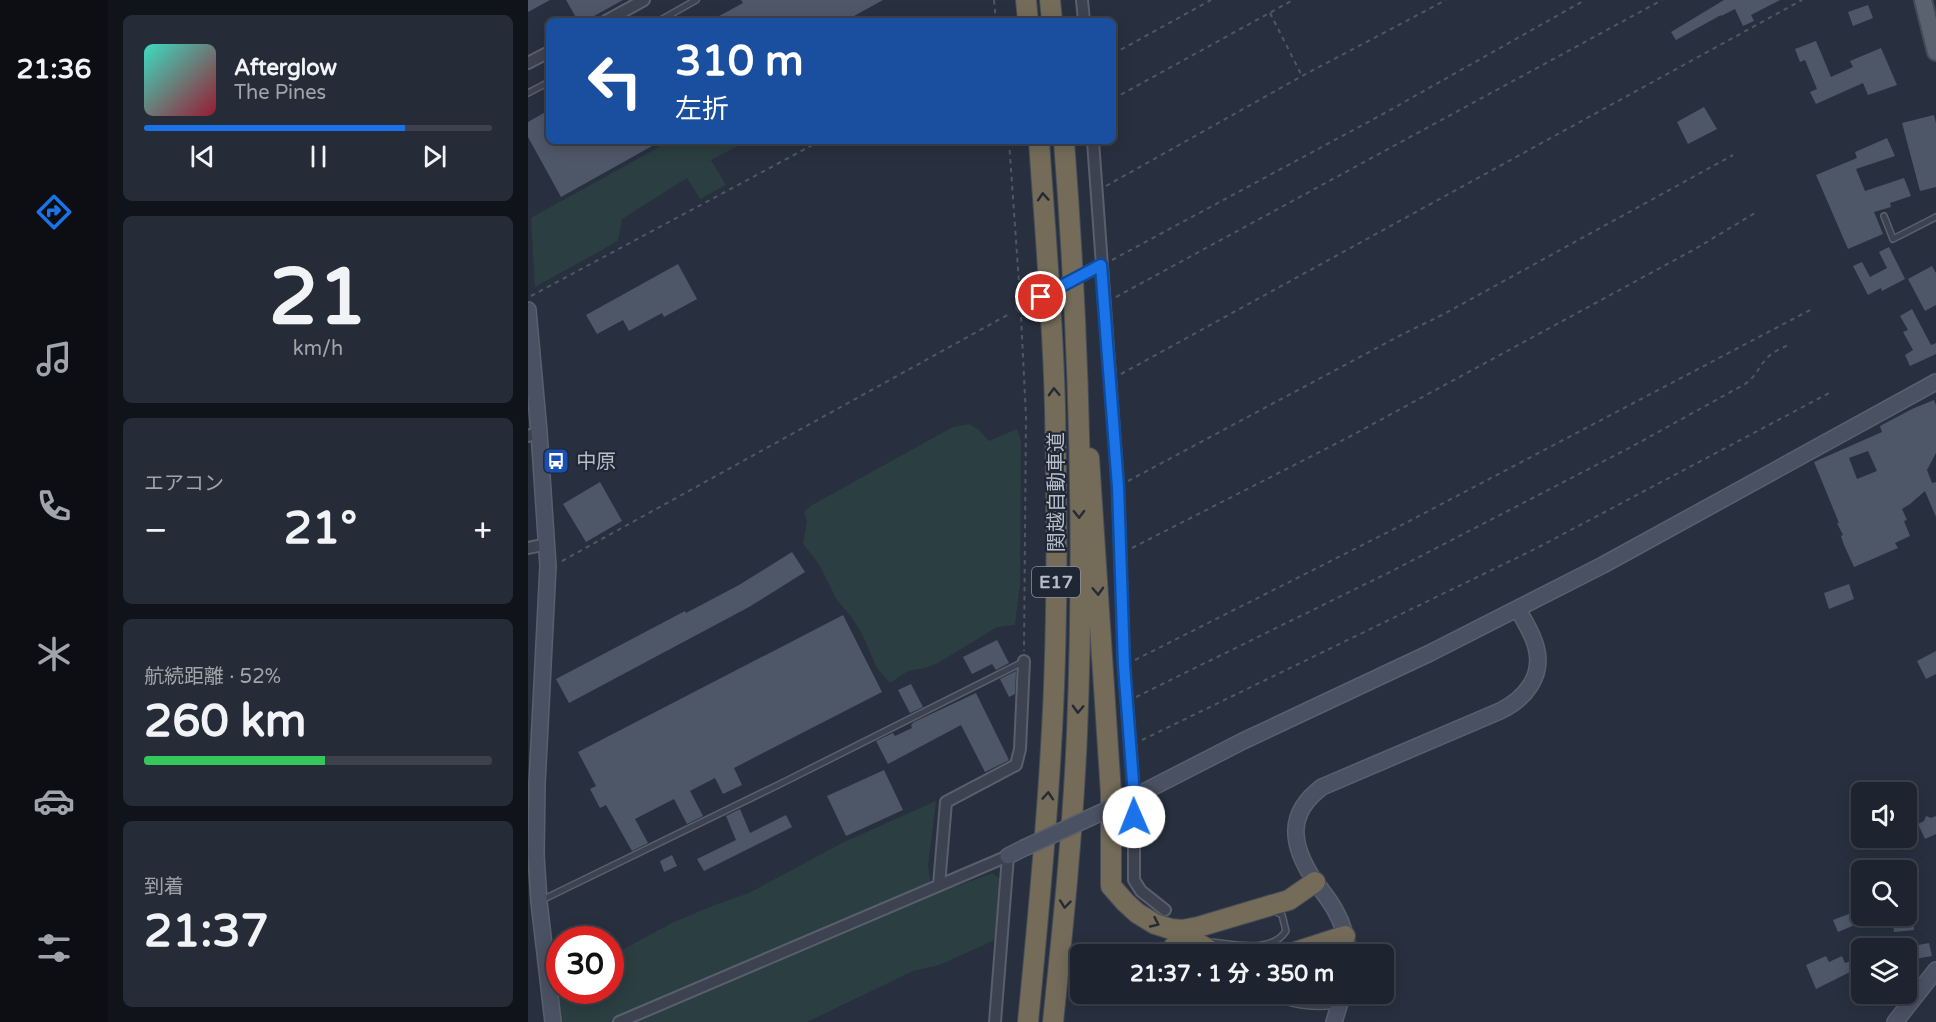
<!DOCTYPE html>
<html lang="ja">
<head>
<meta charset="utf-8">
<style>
  :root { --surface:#1e242f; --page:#262c37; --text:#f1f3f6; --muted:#a1a4aa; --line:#3c414b; --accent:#1a73e8 }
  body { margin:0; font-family:"Varela Round","Noto Sans JP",sans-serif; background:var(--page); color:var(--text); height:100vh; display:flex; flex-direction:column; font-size:22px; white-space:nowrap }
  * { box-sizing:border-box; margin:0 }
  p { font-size:20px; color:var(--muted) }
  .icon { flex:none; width:33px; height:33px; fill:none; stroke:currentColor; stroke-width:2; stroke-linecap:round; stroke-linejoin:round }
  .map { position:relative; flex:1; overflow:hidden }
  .details { display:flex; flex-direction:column; gap:15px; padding:15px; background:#10141a; width:420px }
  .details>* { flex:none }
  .hud { position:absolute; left:18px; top:18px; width:570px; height:126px; border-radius:9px; box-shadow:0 3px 15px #0003,0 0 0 2px var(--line); background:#1a4fa0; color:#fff; overflow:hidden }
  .fabs { position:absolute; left:1323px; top:782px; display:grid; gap:12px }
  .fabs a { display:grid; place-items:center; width:66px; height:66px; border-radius:9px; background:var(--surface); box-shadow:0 3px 15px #0003,0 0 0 2px var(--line); font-size:30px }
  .speed { position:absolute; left:18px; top:926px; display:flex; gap:12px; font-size:30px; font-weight:700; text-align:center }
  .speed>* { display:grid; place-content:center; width:78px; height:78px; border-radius:50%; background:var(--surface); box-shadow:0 3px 15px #0003,0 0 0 2px var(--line); line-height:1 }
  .speed .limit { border:9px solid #d22; background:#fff; color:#111 }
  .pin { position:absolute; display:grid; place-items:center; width:51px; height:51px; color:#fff; margin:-26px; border:3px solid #fff; border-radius:50%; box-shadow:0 2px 6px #0007 }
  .me { position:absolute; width:66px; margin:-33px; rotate:359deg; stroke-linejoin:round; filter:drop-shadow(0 0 4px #0008) }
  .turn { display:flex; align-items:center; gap:21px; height:126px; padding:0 30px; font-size:27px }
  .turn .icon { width:78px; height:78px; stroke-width:2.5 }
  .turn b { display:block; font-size:42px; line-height:51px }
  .big { font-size:45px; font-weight:700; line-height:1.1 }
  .details .widget { flex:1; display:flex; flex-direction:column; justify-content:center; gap:9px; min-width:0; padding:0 21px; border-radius:9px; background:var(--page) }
  .details .dial { align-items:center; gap:0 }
  .dial b { font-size:78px; line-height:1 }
  .song { display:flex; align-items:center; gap:18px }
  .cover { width:72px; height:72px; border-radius:9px; background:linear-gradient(135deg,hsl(170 70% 55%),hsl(350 70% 35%)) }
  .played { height:6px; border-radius:3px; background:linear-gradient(90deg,var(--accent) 75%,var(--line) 75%) }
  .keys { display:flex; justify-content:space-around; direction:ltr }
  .heat { display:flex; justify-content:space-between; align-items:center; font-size:33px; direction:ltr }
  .charge { height:9px; border-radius:4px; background:linear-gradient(90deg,#34c759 52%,var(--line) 0) }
  .trip { position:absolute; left:542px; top:944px; width:324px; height:60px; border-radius:9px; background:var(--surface); box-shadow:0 3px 15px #0003,0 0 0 2px var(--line); font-weight:700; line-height:60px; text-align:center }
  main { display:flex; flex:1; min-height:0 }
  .tab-bar { display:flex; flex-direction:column; width:108px; justify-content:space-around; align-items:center; background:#0c0e13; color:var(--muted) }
  .tab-bar .icon { width:42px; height:42px }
  .tab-bar .selected { color:var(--accent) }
  .tab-bar b { font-size:27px; color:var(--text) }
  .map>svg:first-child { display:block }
  .green { fill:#2b3e41 }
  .building { fill:#4e5768; fill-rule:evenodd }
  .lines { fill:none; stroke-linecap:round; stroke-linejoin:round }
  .lane-casing { stroke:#59606c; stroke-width:8 }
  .street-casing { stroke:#59606c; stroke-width:14 }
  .secondary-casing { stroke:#59606c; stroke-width:18 }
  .primary-casing { stroke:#454b58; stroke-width:20 }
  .highway-casing { stroke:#464d59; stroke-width:22 }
  .path { stroke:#4a5b5f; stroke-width:2; stroke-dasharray:4.5 4.5; stroke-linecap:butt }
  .lane { stroke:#3c424f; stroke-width:5 }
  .street { stroke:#3c424f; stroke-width:10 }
  .secondary { stroke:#4a5162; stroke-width:15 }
  .primary { stroke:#5a616f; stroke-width:16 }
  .highway { stroke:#746b59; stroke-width:20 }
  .street-bridge-casing { stroke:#59606c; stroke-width:14; stroke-linecap:butt }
  .secondary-bridge-casing { stroke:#59606c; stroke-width:18; stroke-linecap:butt }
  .street-bridge { stroke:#3c424f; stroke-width:10 }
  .secondary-bridge { stroke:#4a5162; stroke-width:15 }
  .oneway { stroke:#242a36 }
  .route-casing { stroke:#114b97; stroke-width:15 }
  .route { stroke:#1a73e8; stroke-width:10 }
  .labels { text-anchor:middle; stroke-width:4.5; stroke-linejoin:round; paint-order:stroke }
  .shield { fill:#202734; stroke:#8a919c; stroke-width:1.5 }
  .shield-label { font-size:18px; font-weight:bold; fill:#b8bec9 }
  .poi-label { font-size:20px; fill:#b8bec9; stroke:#202734; text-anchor:start }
  .street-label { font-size:20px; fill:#b8bec9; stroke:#202734 }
</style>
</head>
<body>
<main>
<nav class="tab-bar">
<b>21:36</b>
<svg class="icon selected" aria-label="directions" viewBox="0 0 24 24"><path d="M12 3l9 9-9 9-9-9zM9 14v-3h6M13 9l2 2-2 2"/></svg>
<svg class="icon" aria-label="music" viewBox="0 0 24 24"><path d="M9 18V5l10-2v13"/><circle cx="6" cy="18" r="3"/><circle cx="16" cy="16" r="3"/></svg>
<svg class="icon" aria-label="phone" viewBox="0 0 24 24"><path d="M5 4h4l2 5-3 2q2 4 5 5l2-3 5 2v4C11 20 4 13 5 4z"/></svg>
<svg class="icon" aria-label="climate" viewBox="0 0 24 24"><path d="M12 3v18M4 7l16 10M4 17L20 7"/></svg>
<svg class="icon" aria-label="car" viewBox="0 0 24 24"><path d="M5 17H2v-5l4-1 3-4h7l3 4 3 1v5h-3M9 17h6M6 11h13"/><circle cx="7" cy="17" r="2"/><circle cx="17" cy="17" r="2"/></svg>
<svg class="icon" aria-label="filters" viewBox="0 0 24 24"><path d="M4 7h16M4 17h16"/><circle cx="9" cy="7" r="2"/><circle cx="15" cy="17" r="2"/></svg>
</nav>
<section class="details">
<div class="widget">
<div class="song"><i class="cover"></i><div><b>Afterglow</b><p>The Pines</p></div></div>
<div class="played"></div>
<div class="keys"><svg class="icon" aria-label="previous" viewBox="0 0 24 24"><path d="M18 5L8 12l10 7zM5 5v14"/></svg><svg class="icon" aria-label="pause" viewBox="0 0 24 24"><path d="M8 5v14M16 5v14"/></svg><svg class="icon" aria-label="next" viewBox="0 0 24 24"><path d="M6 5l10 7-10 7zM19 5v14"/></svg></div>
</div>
<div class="widget dial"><b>21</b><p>km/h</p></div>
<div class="widget"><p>エアコン</p>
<div class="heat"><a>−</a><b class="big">21°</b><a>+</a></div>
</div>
<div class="widget"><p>航続距離 · 52%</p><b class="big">260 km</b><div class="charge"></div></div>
<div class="widget"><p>到着</p><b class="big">21:37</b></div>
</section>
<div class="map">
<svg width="1408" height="1022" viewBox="0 0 1408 1022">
  <rect width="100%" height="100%" fill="#28303f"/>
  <path class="green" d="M142 141H219L183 160 198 185 172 199 159 178 94 219 90 241 7 287 3 218Z
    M441 424 451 430 461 441 489 429 493 441 492 584 487 625 469 627 410 663 397 668 380 671 362 683 349 668 335 636 325 619 309 600 291 564 275 544 279 521 276 512 284 505 425 427Z
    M408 801 400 866 404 889 429 886 465 873 472 879 469 931 465 941 411 965 385 971 279 1022H29L26 992 29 976 31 975 32 990H82L83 956 144 923 184 906 221 893 314 843Z"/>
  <path class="building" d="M0 0H22L0 12Z
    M38 0H95L57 21H50Z
    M213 0H355L317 21H182L215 3Z
    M1196 0H1252L1223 15 1226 21 1215 26 1207 9 1193 16V15L1148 40 1143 32Z
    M1340 5 1345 18 1325 26 1320 12Z
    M1288 41 1303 77 1325 67 1322 61 1353 48 1369 85 1340 95 1335 83 1288 104 1282 92 1289 89 1277 60 1272 62 1267 49Z
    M1176 107 1189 129 1160 144 1149 122Z
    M21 110V141H133L33 197 0 137V122Z
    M1406 115 1408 123V187L1392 191 1374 123Z
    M1359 138 1367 156 1328 169 1337 191 1376 178 1383 196 1362 203 1363 207 1346 212 1355 234 1320 249 1288 175 1329 158 1327 152Z
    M1361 247 1377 279 1354 291 1353 288 1340 295 1325 266 1334 262 1342 277 1359 268 1351 252Z
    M150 264 169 299 136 317 134 313 101 331 95 320 69 334 58 315Z
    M1404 266 1408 273V305L1397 311 1380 279Z
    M1384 309 1403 345 1408 343V354L1382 366 1377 355 1385 350 1375 332 1380 330 1372 316Z
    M1406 400 1408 405V453L1399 470 1404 483 1408 482V517L1397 491 1382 504 1374 509 1379 520 1376 521 1382 536 1367 543 1370 548 1326 567 1316 545 1313 536 1315 535 1309 523H1311L1286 462 1354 432 1352 426 1384 409ZM1340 451 1349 471 1329 479 1321 458Z
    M72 482 94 521 58 542 35 504Z
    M264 552 277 572 221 607 41 703 28 679 157 611 158 613 211 585Z
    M1321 584 1326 599 1301 609 1296 593Z
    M315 615 354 692 206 768 214 785 195 794 187 778 162 791 175 816 159 824 146 799 107 819 120 843 104 851 78 805 72 808 62 789 68 786 50 752Z
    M469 640 481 663 468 670 464 664 444 674 435 657Z
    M1408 651V674L1398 679 1389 661Z
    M488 671 487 694 481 697 472 679Z
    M383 684 395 707 382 713 370 690Z
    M448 693 481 760 457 772 433 725 360 764 348 741 365 733 367 736 384 728 383 725 386 722Z
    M356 770 375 810 318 836 299 796Z
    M212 809 222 833 258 815 264 827 176 871 169 859 208 840 198 816Z
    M1398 816 1403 818 1408 816V834L1397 839 1390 824 1396 821Z
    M144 855 149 866 136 872 132 861Z
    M1334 909V922L1310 932 1305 920Z
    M1364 915H1384L1386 930 1366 932Z
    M1401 943 1404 956 1387 959 1385 946Z
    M1298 956 1301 962 1314 956 1317 963 1334 957V966L1288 989 1278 965Z"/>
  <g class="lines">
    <g class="lane-casing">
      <path id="lane" d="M131 21 168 0
        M0 93 21 82
        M1356 216 1365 239 1408 217
        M14 900 254 783 495 662
        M682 942C706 944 743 954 758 931L754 915 746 911
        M741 993C759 1006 788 1008 809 1005"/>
    </g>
    <g class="street-casing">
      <path id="street" d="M554 0 556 21
        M78 21 116 0
        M0 63 21 52
        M565 141 590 487 596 665 606 795V880L613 891 637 910
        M0 436 11 432
        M0 548 19 544
        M411 885 418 802 488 765 492 749 496 661
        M91 1022 480 856 467 1022"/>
    </g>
    <g class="secondary-casing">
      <path id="secondary" d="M0 310 11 432 20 566 9 784 8 855 11 902 25 1022
        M596 802 715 741 902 653 1075 565 1408 382
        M480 856 496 848
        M820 954C819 938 815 924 807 910 801 899 793 890 786 880 763 845 758 814 794 787L972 711C997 699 1016 676 1008 647 1005 634 996 621 990 609
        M806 1022 815 993
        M1367 1022 1408 970"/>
    </g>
    <g class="primary-casing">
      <path id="primary" d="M1395 0 1408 52"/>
    </g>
    <g class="highway-casing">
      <path id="highway" d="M498 0 500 21
        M522 0 524 21
        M561 458 583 794V886L597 902 609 913 627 924 643 929 654 930 670 927 761 900 787 882
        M641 954C653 931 672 943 687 954
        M761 954 817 936
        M500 1022C509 930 518 839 523 747 530 634 529 520 527 408 525 319 517 230 511 141
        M525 1022C535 926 545 830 549 733 557 537 551 337 536 141"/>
    </g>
    <path class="path" d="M466 0 468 21
      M742 13 774 76
      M585 54 683 0
      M585 99 765 0
      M481 141 492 297
      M578 186 774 76 918 0
      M584 260 855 114 1057 0
      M3 296 292 141
      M588 297 1134 0
      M493 317 498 416 496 651
      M593 374 1274 0
      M600 481 873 335 914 315 1205 155
      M604 548 821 437 1167 249 1227 213
      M34 561 483 313
      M607 660 870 527 1286 308
      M608 697 864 571 1105 446 1217 384C1229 376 1230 367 1240 357 1246 351 1255 348 1262 344
      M614 740 1007 549 1303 392"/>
    <use href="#lane" class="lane"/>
    <use href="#street" class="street"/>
    <use href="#secondary" class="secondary"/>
    <use href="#primary" class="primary"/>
    <use href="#highway" class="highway"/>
    <g class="street-bridge-casing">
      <path id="street-bridge" d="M492 308 573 265"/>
    </g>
    <g class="secondary-bridge-casing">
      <path id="secondary-bridge" d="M496 848 596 802"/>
    </g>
    <use href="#street-bridge" class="street-bridge"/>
    <use href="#secondary-bridge" class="secondary-bridge"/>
  </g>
  <defs><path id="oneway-chevron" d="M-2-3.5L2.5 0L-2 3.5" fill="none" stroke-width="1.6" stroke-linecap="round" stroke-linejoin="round" transform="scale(1.5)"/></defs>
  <g class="oneway">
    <use href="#oneway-chevron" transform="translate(515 197) rotate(-94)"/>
    <use href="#oneway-chevron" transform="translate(526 392) rotate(-92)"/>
    <use href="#oneway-chevron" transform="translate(551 514) rotate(89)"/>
    <use href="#oneway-chevron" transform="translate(570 591) rotate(87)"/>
    <use href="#oneway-chevron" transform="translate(550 709) rotate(92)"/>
    <use href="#oneway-chevron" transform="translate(520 796) rotate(-86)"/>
    <use href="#oneway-chevron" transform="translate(537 904) rotate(96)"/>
    <use href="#oneway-chevron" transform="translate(627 923) rotate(25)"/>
  </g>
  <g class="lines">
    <g class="route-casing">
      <path id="route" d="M513 297 573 265 590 487 596 665 606 795V817"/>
    </g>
    <use href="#route" class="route"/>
  </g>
  <defs>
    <g id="bus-square" transform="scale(1.35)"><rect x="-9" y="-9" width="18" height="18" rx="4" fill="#1a4fb4" stroke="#202734"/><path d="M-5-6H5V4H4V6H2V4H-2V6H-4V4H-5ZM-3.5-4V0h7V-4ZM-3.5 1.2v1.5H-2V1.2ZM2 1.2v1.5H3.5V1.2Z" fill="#fff"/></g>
  </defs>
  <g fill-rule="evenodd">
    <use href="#bus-square" x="28" y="461"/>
  </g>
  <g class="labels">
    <rect class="shield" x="504" y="567" width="48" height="30" rx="4.5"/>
    <g class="shield-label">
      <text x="528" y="588">E17</text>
    </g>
    <g class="poi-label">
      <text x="48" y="468">中原</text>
    </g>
    <g class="street-label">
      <text transform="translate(528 492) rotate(-90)" y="7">関越自動車道</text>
    </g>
  </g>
</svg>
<div class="fabs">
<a><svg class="icon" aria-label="sound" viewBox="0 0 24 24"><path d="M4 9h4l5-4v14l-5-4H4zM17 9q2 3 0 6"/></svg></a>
<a><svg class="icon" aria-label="search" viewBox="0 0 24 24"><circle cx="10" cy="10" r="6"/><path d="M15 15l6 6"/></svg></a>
<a><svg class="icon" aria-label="layers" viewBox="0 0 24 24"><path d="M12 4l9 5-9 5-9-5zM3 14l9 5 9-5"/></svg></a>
</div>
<div class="speed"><div class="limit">30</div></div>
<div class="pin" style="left:513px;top:297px;background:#d93025"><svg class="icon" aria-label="arrive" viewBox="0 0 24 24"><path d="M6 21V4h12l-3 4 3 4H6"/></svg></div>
<svg class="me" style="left:606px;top:817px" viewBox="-20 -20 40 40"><circle r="19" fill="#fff"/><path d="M0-13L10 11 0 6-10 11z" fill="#1a73e8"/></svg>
<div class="trip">21:37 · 1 分 · 350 m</div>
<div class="hud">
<div class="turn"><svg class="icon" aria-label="left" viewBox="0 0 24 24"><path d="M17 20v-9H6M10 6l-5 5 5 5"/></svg><div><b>310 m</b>左折</div></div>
</div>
</div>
</main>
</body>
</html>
